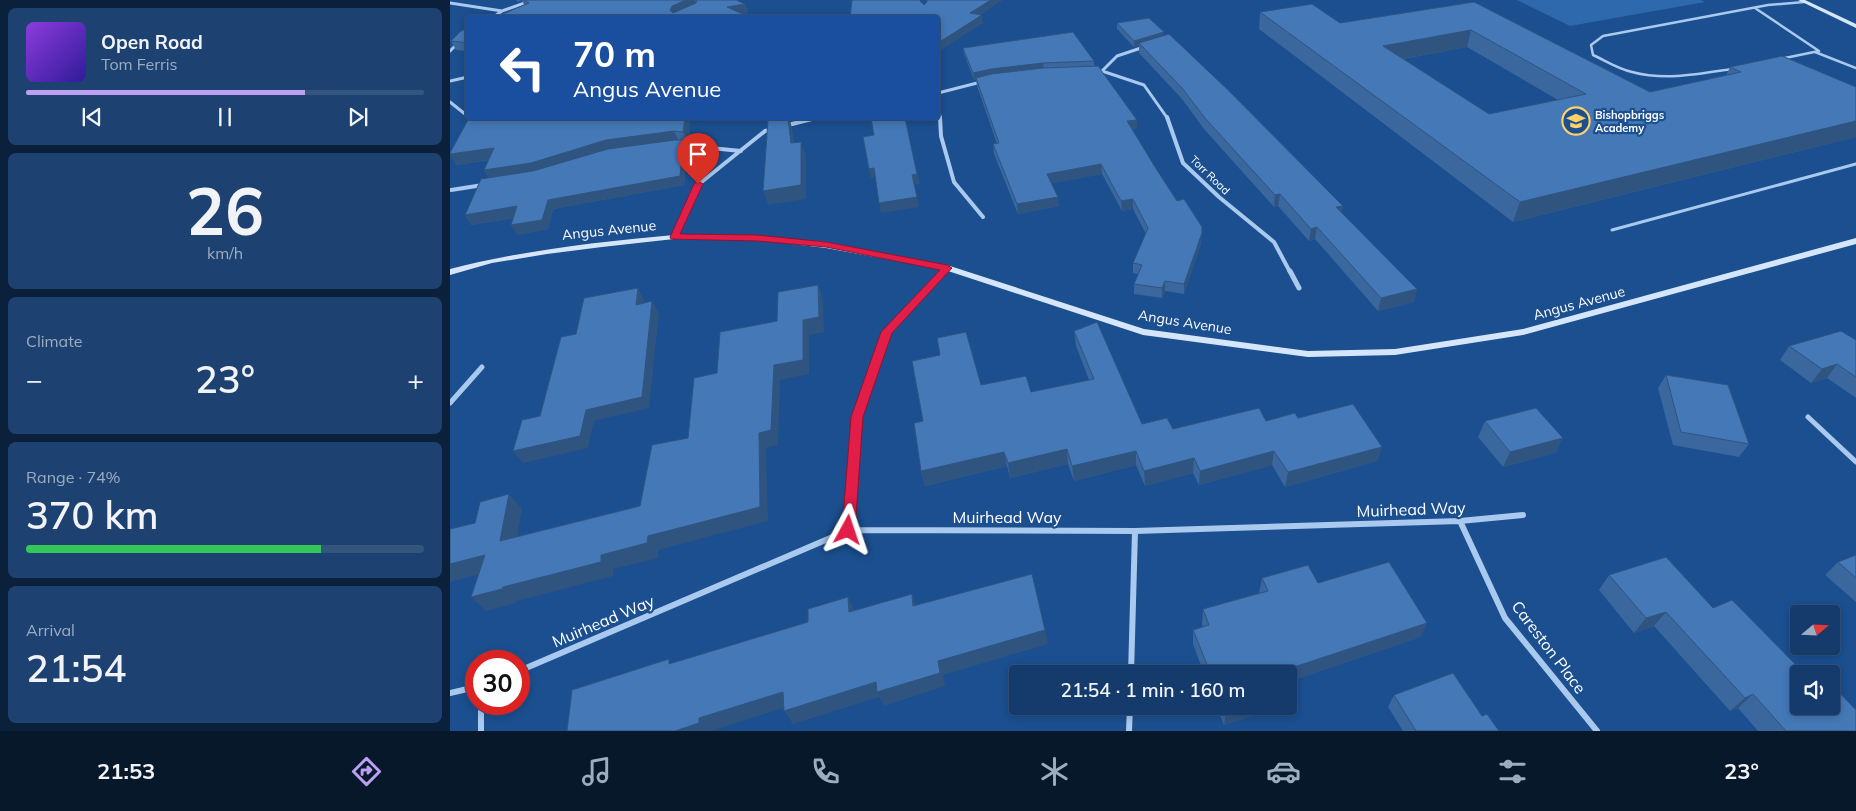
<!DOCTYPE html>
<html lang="en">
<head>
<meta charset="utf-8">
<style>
  :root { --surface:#143b6b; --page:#1d4271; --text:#f1f3f6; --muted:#9dadc1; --line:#33557e; --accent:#bca0f2 }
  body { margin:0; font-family:Mulish,sans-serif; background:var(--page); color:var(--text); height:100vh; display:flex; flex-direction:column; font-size:19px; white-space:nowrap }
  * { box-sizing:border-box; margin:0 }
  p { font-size:16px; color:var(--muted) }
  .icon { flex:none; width:28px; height:28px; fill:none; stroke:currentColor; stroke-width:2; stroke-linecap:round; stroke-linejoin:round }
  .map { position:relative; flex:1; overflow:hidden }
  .drawer { display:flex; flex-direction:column; gap:8px; padding:8px; background:#0b203b; width:450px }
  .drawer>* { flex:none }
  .hud { position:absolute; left:15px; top:15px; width:475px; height:105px; border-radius:5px; box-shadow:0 2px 8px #0003,0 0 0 1px var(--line); background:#1a4fa0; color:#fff; overflow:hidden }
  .needle { width:32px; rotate:71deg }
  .fabs { position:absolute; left:1340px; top:605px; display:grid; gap:10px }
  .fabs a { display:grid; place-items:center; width:50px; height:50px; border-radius:5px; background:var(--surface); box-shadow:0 2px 8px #0003,0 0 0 1px var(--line); font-size:25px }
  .speed { position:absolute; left:15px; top:650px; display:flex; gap:10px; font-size:25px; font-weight:700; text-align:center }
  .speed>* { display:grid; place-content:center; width:65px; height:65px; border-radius:50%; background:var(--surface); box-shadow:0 2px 8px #0003,0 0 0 1px var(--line); line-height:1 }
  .speed .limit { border:8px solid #d22; background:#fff; color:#111 }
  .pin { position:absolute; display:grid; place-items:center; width:42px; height:42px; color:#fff; margin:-51px -21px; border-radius:50% 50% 50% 0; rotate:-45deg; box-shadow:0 0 5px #0007 }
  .pin .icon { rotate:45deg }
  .me { position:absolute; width:55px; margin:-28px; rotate:5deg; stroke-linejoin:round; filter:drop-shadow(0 0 4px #0008) }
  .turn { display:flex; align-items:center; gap:18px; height:105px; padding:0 25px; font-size:22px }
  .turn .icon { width:65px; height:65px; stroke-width:2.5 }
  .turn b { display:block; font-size:35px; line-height:42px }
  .big { font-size:38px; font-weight:600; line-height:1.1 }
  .drawer .tile { flex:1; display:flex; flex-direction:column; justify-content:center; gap:8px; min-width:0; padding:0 18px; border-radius:8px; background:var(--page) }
  .drawer .dial { align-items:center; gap:0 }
  .dial b { font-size:65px; line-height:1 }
  .song { display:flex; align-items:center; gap:15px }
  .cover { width:60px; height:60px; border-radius:8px; background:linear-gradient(135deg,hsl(270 70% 55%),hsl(250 70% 35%)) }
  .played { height:5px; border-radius:2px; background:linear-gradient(90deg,var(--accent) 70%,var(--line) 70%) }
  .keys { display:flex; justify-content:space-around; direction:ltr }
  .heat { display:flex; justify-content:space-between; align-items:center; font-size:28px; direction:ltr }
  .charge { height:8px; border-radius:4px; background:linear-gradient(90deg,#34c759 74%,var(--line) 0) }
  .trip { position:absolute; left:559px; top:665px; width:288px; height:50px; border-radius:5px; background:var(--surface); box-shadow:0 2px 8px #0003,0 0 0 1px var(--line); font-weight:600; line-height:50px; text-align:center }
  .menu { display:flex; height:80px; justify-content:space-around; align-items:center; background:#08182b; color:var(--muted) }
  .menu .icon { width:35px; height:35px }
  .menu .selected { color:var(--accent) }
  .menu b { font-size:22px; color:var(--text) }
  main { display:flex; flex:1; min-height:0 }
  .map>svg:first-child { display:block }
  .green { fill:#2e69ad }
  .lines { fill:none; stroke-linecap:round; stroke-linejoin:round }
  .lane-far1 { stroke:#a9c9ee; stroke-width:2.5 }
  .lane { stroke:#a9c9ee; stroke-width:3 }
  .street-far3 { stroke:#a9c9ee; stroke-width:3 }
  .street-far2 { stroke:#a9c9ee; stroke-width:4 }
  .street-far1 { stroke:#a9c9ee; stroke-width:5 }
  .street { stroke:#a9c9ee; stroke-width:6 }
  .secondary { fill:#d6e6fa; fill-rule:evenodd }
  .wall { fill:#3a679d; fill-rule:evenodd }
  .shaded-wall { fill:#305480 }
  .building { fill:#4478b7; stroke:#305480; fill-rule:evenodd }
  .route { fill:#e11d48; stroke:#92132f }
  .labels { text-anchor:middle; stroke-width:4.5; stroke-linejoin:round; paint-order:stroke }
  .far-poi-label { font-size:11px; font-weight:bold; fill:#fff; stroke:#1b4f8f; text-anchor:start }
  .far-street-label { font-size:11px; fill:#fff; stroke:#1b4f8f }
  .street-label { font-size:14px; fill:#fff; stroke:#1b4f8f }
  .near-street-label { font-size:16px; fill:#fff; stroke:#1b4f8f }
</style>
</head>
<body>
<main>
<section class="drawer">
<div class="tile">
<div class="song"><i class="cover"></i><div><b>Open Road</b><p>Tom Ferris</p></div></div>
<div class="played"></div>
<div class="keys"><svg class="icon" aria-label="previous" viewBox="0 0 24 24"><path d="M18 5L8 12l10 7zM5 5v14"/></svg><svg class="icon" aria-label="pause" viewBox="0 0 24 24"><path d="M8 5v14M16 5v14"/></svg><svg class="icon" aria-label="next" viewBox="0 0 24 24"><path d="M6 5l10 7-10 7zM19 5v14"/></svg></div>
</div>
<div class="tile dial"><b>26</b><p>km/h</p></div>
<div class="tile"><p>Climate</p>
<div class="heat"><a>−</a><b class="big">23°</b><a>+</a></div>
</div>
<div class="tile"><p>Range · 74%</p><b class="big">370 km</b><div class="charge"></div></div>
<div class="tile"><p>Arrival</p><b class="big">21:54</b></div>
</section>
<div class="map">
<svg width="1406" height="731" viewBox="0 0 1406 731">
  <rect width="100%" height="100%" fill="#1b4f8f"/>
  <path class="green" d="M1067 0H1251L1255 2 1120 26Z"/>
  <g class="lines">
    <path class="lane-far1" d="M1305 8 1369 51 1330 59
      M1365 52 1406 68
      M1282 69C1249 74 1215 81 1182 72 1168 69 1156 61 1143 55L1141 45 1153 36 1318 5 1354 2"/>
    <path class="lane" d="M1162 230 1406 164"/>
    <path class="street-far3" d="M0 3 52 11
      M42 18 52 11 83 0
      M0 51 18 33
      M646 71H652L694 85 718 119
      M652 71 667 56 694 47
      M0 81 18 77
      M0 102 15 114
      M364 119 366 118
      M490 119 488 93 531 82"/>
    <path class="street-far2" d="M490 117 491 136 504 182 533 217
      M717 117 733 163 769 197 824 242 840 272
      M334 126 366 118
      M230 145 291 151
      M1 190 33 185
      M224 237 249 184 315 131 324 129
      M493 272 497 268"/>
    <path class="street-far1" d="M840 271 849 288
      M0 403 32 367
      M1358 417 1406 462
      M403 472 407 417 437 332 494 271"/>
    <path class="street" d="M1010 521 1055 618 1147 731
      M399 530 403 470
      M69 671 399 530 685 531 1010 521 1073 515
      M681 674 685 531
      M0 693 26 687
      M31 704V731
      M679 731 680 706"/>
    <path class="secondary" d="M1348 0H1355L1406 24V28Z
      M224 235 307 236 376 242 500 266 694 329 858 351 945 349 1073 329 1406 238V244L1073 335 945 355 858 357 693 335 495 270 376 248 307 240 224 239 152 247 97 254 42 263 0 275V269C74 250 148 242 224 235Z"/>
  </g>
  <path class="wall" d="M66 0H286L295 4 298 13 291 14 295 15 296 18H43L74 5 72 0 68 2Z
    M1024 2 1200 92 1276 76 1280 67 1406 87V137L1063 222 809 29 810 12 890 23ZM1017 47 1108 100 1039 114 953 59Z
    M667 23 714 32V36L893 206 891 213 967 289 964 302 928 311 865 239 859 241 828 206 824 207 754 129 732 99 689 53V46L684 47 667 29Z
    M18 28V51L6 50 1 41Z
    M513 48 644 61V66L687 129H682L751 243 734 294 715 291 712 298 684 294V284L688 274 683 273V263L696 234 683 209 672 211 652 174 602 183 609 206 568 214 544 154 543 144H547L527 86 526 80H524L514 54Z
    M19 118H240L238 142H234L237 150 234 185 103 209 98 229 67 235 63 218 21 225 15 215 39 178 34 170 39 160 6 165Z
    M624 331 692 424 723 429 848 418 932 447 927 461 835 487 822 465 749 485 743 473 695 486 686 465 624 481 618 464 560 478 557 466 475 486 471 471 473 421 531 385 581 392 639 380 626 346Z
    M1406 340V398L1377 378 1361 383 1330 360 1339 346Z
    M1216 375 1299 444 1289 457 1223 445 1208 388Z
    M1035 421 1113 438 1105 453 1053 467 1028 437Z
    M1406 555V602L1375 575 1388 562Z
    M1159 575 1263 608 1406 731H1308L1288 708 1280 711 1204 626 1184 633 1149 590Z
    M812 578 868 583 977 623 970 637 838 682V674H754L743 644V630L753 627 752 624 753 609 809 593Z
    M944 695 1032 716 1049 731H953L938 707Z
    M766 706H820V710L774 725Z"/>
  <path class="shaded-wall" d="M236 0H245L247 5 224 18 220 10 222 6Z
    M541 0H553L521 21 520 13Z
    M295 4 298 13 280 16 277 7Z
    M532 15 533 23 488 52V43Z
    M1021 30 1017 47 929 63 933 46Z
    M714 32V38L689 43V46L684 47V41Z
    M593 63 594 70 541 76 524 80 523 73 541 69Z
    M235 118H240L238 142 233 132Z
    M323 118H341V120L340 121 342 128 346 157Z
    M455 118 470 184H464L469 207 431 213 429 203 462 175Z
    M687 120V129L677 130V121Z
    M1406 121V137L1063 222 1070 202Z
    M224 131 229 141 87 173 40 180 34 170 156 140Z
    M233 140 237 150 234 185 103 209 98 229 67 235 61 225 98 200Z
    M351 142 356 155V199L318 205 313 191Z
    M44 148 50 158 6 165 0 156V154Z
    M651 164 652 174 598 184 597 174Z
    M424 168 427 177 421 178 419 169Z
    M830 194 828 206 824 207 825 195Z
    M608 197 609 206 568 214 567 204Z
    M683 199V209L672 211 671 201Z
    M67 206 73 216 21 225 15 215Z
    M893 206 890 218 886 207Z
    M867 227 865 239 859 241 861 229Z
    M752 233 751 243 734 294V284Z
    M715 281V291L712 298V288Z
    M368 285 373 299 374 332 359 335V374L330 380 328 445 316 448 318 521 208 550V558L163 569V576L67 601 66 603 36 611 21 597 53 587 151 555 198 536 309 433 324 365 353 320Z
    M188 288 194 299 192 316 186 305Z
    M967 289 964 302 928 311 931 298Z
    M202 301 209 313 199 408 144 421 138 448 73 463 63 451 136 410Z
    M1387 364 1377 378 1361 383 1372 369Z
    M1113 438 1105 453 1053 467 1060 452Z
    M932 447 927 461 835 487 838 472Z
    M617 449 618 464 560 478 558 463Z
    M686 451V465L624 481 622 466Z
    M824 451 822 465 749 485 750 471Z
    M554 452 557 466 475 486 471 471Z
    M744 458 743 473 695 486 694 471Z
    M59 494 72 509 64 555 50 541Z
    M35 555 49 569 0 582V564Z
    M462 594 467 608 463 606Z
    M398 597 405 612H399Z
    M1216 612 1204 626 1184 633 1196 618Z
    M977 623 970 637 838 682V674H823Z
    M595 630 598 644 493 675 495 686 434 706 429 697 343 724 334 711 426 682 488 661Z
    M333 692 342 705 261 731H225L249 718Z
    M1303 694 1288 708 1280 711 1295 698Z
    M792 706H820V710L774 725 776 712Z"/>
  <path class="building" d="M74 0H236L222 6 220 10 223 13 246 3 247 0H286L295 4 277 7 295 15 288 18H43L79 3Z
    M402 0H470V1L474 5 477 2V0H541L520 13 532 15 488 43V18H400Z
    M1024 2 1200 92 1291 72 1280 67 1332 56 1406 87V121L1070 202 810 12 862 4 890 23ZM1021 30 1136 94 1039 114 933 46Z
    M699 18 714 32 684 41 667 23Z
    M18 28V43L1 41 11 31Z
    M623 32 644 61 593 63 541 69 523 73 513 48Z
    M719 34 778 90 893 206 886 207 967 289 931 298 867 227 861 229 830 194 825 195 755 118 732 88 689 43Z
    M648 66 687 120 677 121 705 167 727 201 734 199 752 227V233L734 284 715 281 712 288 684 284 692 265 683 263 698 228 683 199 671 201 651 164 597 174 608 197 567 204 543 144 549 143 526 78 541 74 593 68Z
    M19 118H66V119L76 118H235L233 132 224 131 156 140 81 163 34 170 44 148 0 154V153Z
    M326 118H338L341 143 351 142V185L313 191 318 120Z
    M421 118H455L467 174 462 175 467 197 429 203 424 168 419 169 413 137 424 135Z
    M225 140H233L230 176 98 200 92 220 61 225 67 206 15 215 31 179 83 171 158 149Z
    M368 285 369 317 353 320V360L324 365 321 430 309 433 310 507 198 536 197 543 151 555V562L53 587 52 589 21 597 35 555 0 564V529L25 523 30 502 59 494 50 541 190 506 202 445 238 438 244 378 267 373 270 332 327 321 328 292Z
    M188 288 186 305 202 301 192 397 136 410 130 436 63 451 72 420 90 416 111 337 126 334 134 298Z
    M647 322 692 424 717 418 723 429 809 408 816 421 845 413 848 418 903 404 932 447 838 472 824 451 750 471 744 458 694 471 686 451 622 466 617 449 558 463 554 452 471 471 464 423 473 421 462 361 490 355 487 338 516 332 531 385 576 376 581 392 644 379 624 331Z
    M1391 331 1406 340V377L1387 364 1372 369 1339 346Z
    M1216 375 1278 385 1299 444 1231 432Z
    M1086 408 1113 438 1060 452 1035 421Z
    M1406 555V578L1388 562Z
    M1216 557 1263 608 1282 600 1355 674H1349V706H1381V687L1383 686 1406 710V731H1336L1303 694 1295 698 1216 612 1196 618 1159 575Z
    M939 562 977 623 823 674H761L743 630 759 625 753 609 818 591 812 578 858 565 868 583Z
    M582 574 595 630 488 661 490 673 427 692 426 682 334 711 333 692 249 718V723L225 731H117L122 690 219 659V664L358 622V609L398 597 399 612 462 594 463 606Z
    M1003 673 1032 716 1037 714 1049 731H966L944 695Z
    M773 706H792L776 712Z"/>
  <path class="route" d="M248 181 253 184 230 234 307 235 376 242 497 265 502 268 442 333 413 417 405 530 403 535 398 536 394 535 392 530 401 417 431 332 490 270 376 247 307 241 221 239 220 237 244 184Z"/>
  <defs>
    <g id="school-ring" transform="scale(1.4375)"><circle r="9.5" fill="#1b4f8f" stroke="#ffd166" stroke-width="1.5"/><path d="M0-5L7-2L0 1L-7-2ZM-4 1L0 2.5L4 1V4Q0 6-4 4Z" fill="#ffd166"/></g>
  </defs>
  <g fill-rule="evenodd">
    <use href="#school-ring" x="1126" y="121"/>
  </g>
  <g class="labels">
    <g class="far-poi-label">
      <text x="1145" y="119">Bishopbriggs<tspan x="1145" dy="13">Academy</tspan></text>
    </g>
    <g class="far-street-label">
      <text transform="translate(760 175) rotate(44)" y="4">Torr Road</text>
    </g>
    <g class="street-label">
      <text transform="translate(159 230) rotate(-6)" y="5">Angus Avenue</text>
      <text transform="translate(1129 303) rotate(-15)" y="5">Angus Avenue</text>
      <text transform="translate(735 322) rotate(9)" y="5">Angus Avenue</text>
    </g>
    <g class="near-street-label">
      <text transform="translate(961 509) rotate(-2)" y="6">Muirhead Way</text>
      <text x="557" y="523">Muirhead Way</text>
      <text transform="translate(153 621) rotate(-23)" y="6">Muirhead Way</text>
      <text transform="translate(1099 647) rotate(53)" y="6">Careston Place</text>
    </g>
  </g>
</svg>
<div class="fabs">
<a><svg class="needle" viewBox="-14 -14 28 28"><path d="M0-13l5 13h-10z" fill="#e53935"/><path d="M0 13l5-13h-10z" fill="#9dadc1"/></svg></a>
<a><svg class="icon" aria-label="sound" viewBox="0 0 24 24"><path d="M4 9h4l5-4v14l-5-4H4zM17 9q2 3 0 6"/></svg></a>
</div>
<div class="speed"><div class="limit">30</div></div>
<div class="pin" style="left:248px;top:184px;background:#d93025"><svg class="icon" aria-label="arrive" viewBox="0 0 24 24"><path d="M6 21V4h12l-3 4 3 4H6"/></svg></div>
<svg class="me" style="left:398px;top:530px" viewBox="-20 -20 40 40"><path d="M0-17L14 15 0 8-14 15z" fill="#e11d48" stroke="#fff" stroke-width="4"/></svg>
<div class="trip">21:54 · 1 min · 160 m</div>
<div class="hud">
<div class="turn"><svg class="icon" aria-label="left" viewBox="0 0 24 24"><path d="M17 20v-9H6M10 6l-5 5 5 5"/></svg><div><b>70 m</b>Angus Avenue</div></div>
</div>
</div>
</main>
<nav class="menu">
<b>21:53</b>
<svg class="icon selected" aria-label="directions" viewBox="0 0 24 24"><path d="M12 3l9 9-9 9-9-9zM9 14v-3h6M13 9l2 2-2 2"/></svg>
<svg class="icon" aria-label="music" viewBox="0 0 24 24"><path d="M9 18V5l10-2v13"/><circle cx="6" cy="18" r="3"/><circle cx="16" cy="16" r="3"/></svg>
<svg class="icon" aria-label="phone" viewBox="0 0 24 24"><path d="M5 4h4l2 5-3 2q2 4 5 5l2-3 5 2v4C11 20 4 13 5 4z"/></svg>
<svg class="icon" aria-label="climate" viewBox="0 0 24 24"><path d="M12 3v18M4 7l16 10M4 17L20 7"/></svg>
<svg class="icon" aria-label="car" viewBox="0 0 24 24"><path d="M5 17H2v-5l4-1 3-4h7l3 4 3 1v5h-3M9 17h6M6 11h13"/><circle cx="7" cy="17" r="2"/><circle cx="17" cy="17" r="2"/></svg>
<svg class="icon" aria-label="filters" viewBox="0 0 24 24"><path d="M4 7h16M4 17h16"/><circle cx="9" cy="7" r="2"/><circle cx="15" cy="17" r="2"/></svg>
<b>23°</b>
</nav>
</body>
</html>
